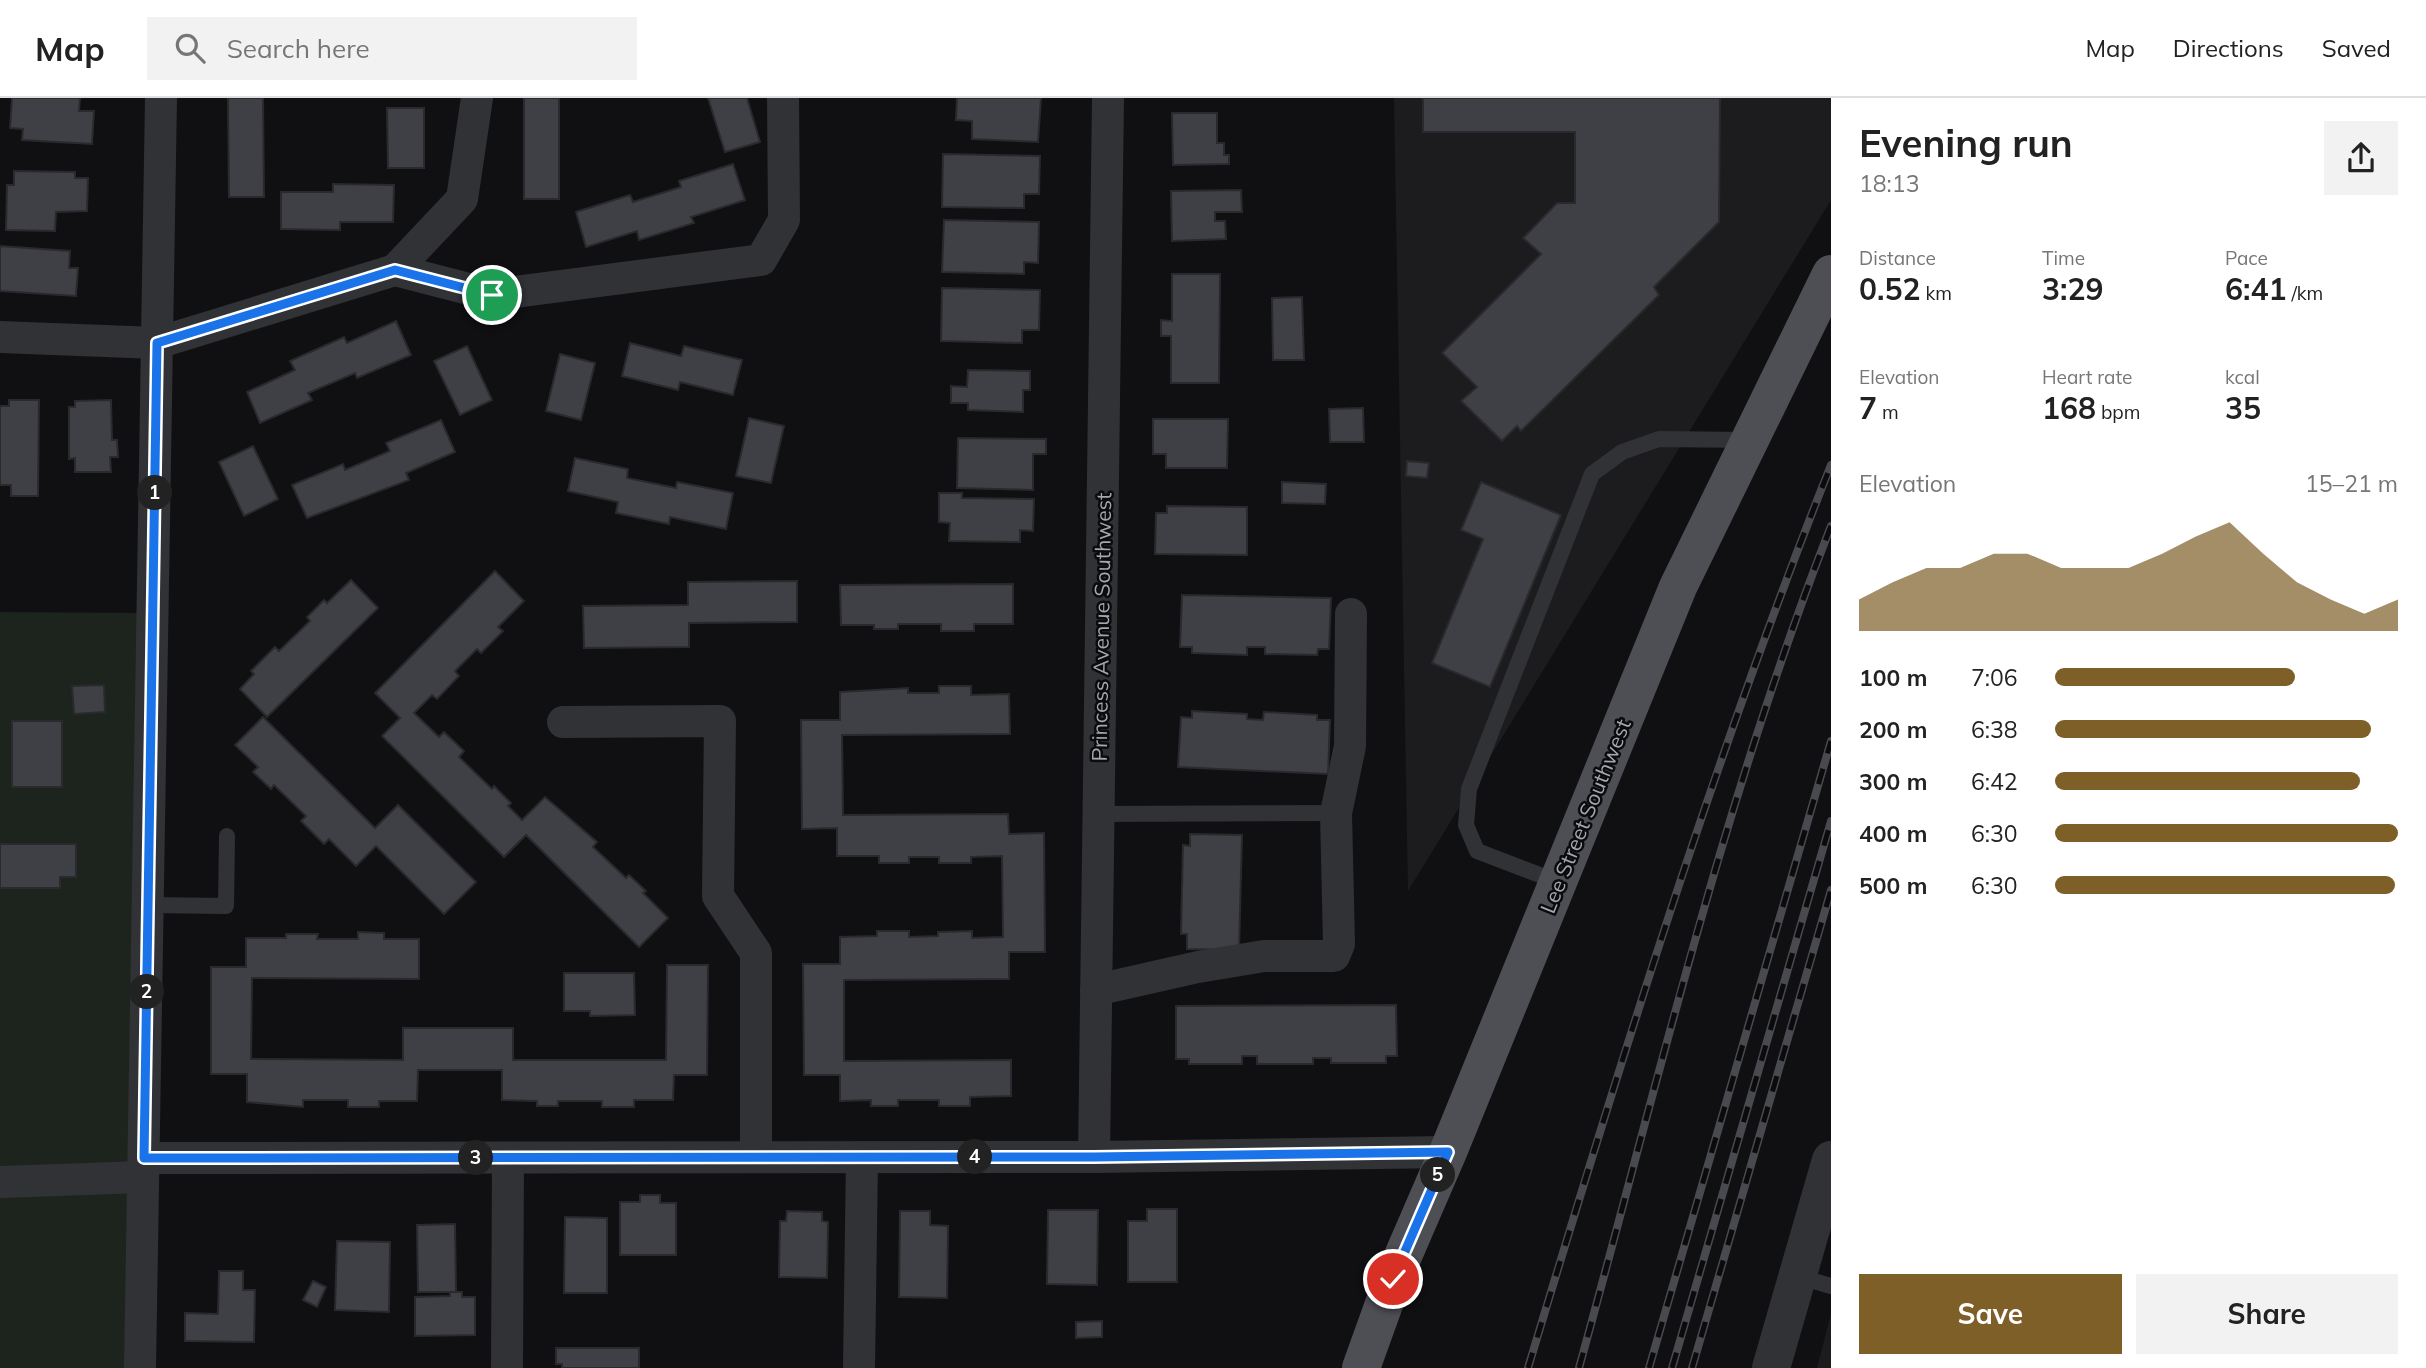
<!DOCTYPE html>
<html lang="en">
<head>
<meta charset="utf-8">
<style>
	body { margin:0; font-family:Mulish,sans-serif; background:#f2f2f2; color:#222; height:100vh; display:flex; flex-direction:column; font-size:26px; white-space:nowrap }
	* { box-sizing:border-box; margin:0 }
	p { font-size:23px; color:#767676 }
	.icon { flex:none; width:38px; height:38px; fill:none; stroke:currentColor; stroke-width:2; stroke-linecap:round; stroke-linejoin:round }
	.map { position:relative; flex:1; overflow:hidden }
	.side { display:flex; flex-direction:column; background:#fff; width:595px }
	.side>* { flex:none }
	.pin { position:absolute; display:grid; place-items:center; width:60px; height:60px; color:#fff; margin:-30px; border:4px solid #fff; border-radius:50%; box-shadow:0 2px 7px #0007 }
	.km { position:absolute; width:35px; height:35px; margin:-18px; border-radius:50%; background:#222; color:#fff; font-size:19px; line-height:35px; text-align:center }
	.round { display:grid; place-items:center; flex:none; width:74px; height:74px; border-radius:0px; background:#f2f2f2 }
	.head { display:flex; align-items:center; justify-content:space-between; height:119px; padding:0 28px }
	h1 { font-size:38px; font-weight:700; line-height:52px }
	.figures { display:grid; grid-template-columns:repeat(3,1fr); gap:10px; height:119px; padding:7px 28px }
	.figures div { display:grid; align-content:center }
	.figures b { font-size:30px; font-weight:700 }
	.figures small { font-size:19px; font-weight:400 }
	.figures p { font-size:19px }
	.chart { height:196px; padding:14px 28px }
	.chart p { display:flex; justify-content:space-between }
	.chart svg { width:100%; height:126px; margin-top:7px; fill:#7d5f27; opacity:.7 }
	.primary-button { display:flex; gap:14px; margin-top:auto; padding:14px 28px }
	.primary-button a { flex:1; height:80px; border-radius:0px; background:#7d5f27; color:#fff; font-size:28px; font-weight:700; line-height:80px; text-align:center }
	.primary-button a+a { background:#f2f2f2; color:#222 }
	ul { padding:0 28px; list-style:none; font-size:23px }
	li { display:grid; grid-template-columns:112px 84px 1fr; align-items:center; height:52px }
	li i { height:18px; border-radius:9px; background:#7d5f27 }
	header { display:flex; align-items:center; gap:42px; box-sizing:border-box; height:98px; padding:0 35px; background:#fff; border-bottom:2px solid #e0e0e0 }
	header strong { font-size:33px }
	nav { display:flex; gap:38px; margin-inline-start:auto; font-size:24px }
	.search { width:490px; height:63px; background:#f2f2f2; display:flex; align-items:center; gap:18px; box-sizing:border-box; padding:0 24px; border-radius:0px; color:#767676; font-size:26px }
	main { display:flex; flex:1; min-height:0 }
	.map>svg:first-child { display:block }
	.built { fill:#1c1c1e }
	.green { fill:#1d241d }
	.building { fill:#3f4045; stroke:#2a2a2e; stroke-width:2 }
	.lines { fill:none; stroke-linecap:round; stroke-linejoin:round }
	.service { stroke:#313236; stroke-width:16 }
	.minor { stroke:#313236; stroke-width:32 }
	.tertiary { stroke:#313236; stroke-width:38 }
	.primary { stroke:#4d4f55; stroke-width:38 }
	.rail-casing { stroke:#484a4f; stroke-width:8 }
	.rail { stroke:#0b0b0c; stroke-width:5; stroke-dasharray:16; stroke-linecap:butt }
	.route-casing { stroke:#fff; stroke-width:14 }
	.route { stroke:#1a73e8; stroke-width:9 }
	.labels { text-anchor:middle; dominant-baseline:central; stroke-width:5; stroke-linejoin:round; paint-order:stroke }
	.street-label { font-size:21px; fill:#a2a7b2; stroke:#0b0b0c }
</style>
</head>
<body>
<header>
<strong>Map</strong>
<div class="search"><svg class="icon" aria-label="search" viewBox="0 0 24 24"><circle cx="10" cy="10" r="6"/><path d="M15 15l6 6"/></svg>Search here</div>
<nav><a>Map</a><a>Directions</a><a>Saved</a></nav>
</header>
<main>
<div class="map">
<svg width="1831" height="1270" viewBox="0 0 1831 1270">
	<rect width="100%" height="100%" fill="#101012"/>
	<g class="built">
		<path d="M1394,0H1831V102L1408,793Z"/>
		<path d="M1831,1216V1270H1817Z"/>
	</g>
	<path class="green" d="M0,514L145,515L146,1270H0Z"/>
	<g class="building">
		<path d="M12,0H80L79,13H94L92,46L22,42L23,31L10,30Z"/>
		<path d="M228,0H263L264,99H229Z"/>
		<rect x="524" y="0" width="35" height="101"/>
		<path d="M708,0H747L760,44L725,54Z"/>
		<path d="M957,0H1041L1038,44L972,41V23L956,22Z"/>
		<path d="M1423,0H1720L1719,124L1654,189L1659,197L1521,333L1517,328L1502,343L1461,303L1477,289L1442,255L1541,156L1523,140L1557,105H1575V34H1423Z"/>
		<path d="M387,10H424V70H388Z"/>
		<path d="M1172,15H1217V45H1224V57H1229V66L1173,67Z"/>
		<path d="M943,56L1040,58L1039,96H1024V110L942,109Z"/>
		<path d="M733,66L745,102L691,119L694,125L639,142L637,133L586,149L576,114L630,97L633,104L681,89L679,83Z"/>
		<path d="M14,73L75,74V80H88L87,113L56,114L55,133L6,132L7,87H14Z"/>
		<path d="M333,86L394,87L393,124H340V132L281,131V94H333Z"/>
		<path d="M1241,92L1242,114H1215V123H1225L1226,141L1172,143L1171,93Z"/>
		<path d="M944,122L1039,124L1038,165L1024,164V176L942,174Z"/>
		<path d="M0,148L70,153L69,170H78L76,198L0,193Z"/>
		<path d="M1172,176H1220L1219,285H1171V238H1161V222L1172,223Z"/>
		<path d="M942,190L1040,192L1039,232H1022V245L941,243Z"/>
		<path d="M1302,199L1304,262H1273L1272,200Z"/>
		<path d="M396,223L411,257L357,280L355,275L308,295L312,302L260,325L247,294L295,272L290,263L344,239L347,245Z"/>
		<path d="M630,245L681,258L684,248L742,262L733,297L680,284L678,292L622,278Z"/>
		<path d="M467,248L492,302L460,317L434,263Z"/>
		<path d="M560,256L595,265L581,322L546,313Z"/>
		<path d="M968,272L1030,273V292H1023V314L968,312V305H951V288L967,289Z"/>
		<path d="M9,302H39L38,398H11V387H0V308H9Z"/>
		<path d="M111,302L112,342H117L118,359H110L111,374H75V360L69,361V309H75V303Z"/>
		<path d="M1363,310L1364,344H1330L1329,311Z"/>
		<path d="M749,320L784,328L771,385L736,378Z"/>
		<path d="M1153,321H1228L1227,370H1166V356H1153Z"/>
		<path d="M441,322L455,354L406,375L409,382L307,420L292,387L343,366L345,372L390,353L386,345Z"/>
		<path d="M958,340L1046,341V356H1033V392L957,390Z"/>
		<path d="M253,348L278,401L244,418L219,364Z"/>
		<path d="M575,360L628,371L627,380L676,390L677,384L733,395L726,431L670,419L669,426L616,415L618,404L568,393Z"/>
		<path d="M1407,363L1429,365L1427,380L1406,378Z"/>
		<path d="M1282,384L1326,386L1325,406L1282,405Z"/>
		<path d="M1481,384L1561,417L1490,589L1432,565L1483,441L1461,432Z"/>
		<path d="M939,395H962V400L1034,401L1033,433L1020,432V444L949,443L950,425L939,424Z"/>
		<path d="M1167,408L1247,409V457L1155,456L1156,415H1167Z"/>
		<path d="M495,473L524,503L498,529L503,533L481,555L477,551L455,573L459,578L437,601L432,597L414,615L439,639L444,634L464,653L459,659L492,691L494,688L511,705L508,708L522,722L545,699L597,744L593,749L626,780L629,777L646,793L643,795L668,820L639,849L526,737L504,759L382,638L400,620L375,595Z"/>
		<path d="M351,482L378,510L267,619L240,591L254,576L251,573L275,549L279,553L310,523L307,519L324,502L327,505Z"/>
		<path d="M797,483V524L689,525V549L584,550L583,508L688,507V484Z"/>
		<path d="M1013,486V526H974V533H941V526H898V531H874V527H841L840,487Z"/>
		<path d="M1182,497L1331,500L1329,551H1318L1317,557L1265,556V549H1247V557L1192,555V549H1180Z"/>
		<path d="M104,587L105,614L74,616L72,588Z"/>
		<path d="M939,588H971V597L1009,596L1010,636L842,637L843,717L1008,716L1009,736L1044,735L1045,854H1009V881L844,882V963L1011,962V998L970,999V1008H939V1002H898V1008H871V1002L840,1003V977H804L803,866H840V839L877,838V833H909V839L938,838V834L972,833V840L1003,839L1002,758L971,759V765H939V759H909V765H879V758H837V730L802,731L801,622H840V594L908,590V595H939Z"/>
		<path d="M1192,613L1247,616V621L1263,622L1264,614L1317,617V622H1330L1328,676L1178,669L1181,619L1192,620Z"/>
		<path d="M263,619L375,730L398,707L476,784L444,816L376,748L356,768L329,741L324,746L301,723L306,718L274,687L271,691L253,674L258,669L235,647Z"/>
		<rect x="12" y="623" width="50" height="66"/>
		<path d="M1190,736L1242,737L1239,852L1187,851V836H1181L1183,747L1190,748Z"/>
		<path d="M0,746H76V779H60V790H0Z"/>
		<path d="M358,834L384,835V841H419V881L252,880L251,961L403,962V930H513V962H666L667,867H708L707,977H674L673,1002H634V1009H602V1003H558V1008H537V1003L502,1002V972H418L417,1003H379V1009H348V1002H303V1009L247,1004V976H211V869H246V840H286V836H318L317,841H358Z"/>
		<path d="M564,875H634L635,917L590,918V913H564Z"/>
		<path d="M1396,907L1397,958H1386V965H1331V960H1313V966H1257V958H1242V966H1189V961H1176V908Z"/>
		<path d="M640,1097H660V1105H676V1157H620V1104H640Z"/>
		<path d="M1147,1111H1177V1184H1128V1123H1147Z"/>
		<path d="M1048,1112H1098L1097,1187L1047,1186Z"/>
		<path d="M787,1113L822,1114V1123L828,1124L827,1180L779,1179L780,1123H786Z"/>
		<path d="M900,1113H930V1127L948,1128L947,1200L899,1199Z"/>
		<path d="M565,1119L607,1120V1195H564Z"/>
		<path d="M455,1126L456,1194H418L417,1127Z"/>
		<path d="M337,1143L390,1144L389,1214L335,1212Z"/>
		<path d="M219,1173H243V1192H255L254,1244L185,1243V1215L218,1216Z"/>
		<path d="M313,1183L326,1189L317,1209L303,1202Z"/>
		<path d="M450,1194H462V1199H475V1237L415,1238V1199L450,1198Z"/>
		<path d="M1102,1223V1239L1076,1240V1224Z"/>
		<path d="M556,1250H639V1270H562V1266H556Z"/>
	</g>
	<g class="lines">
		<g class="service">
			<path d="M1098,716L1336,715"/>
			<path d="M1558,784L1477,753L1466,727L1469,691L1592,376L1622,354L1659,341L1749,342"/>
			<path d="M148,807L226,808L227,738"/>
			<path d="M1797,1178L1831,1188"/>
		</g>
		<g class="minor">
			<path d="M395,172L492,197L761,162L784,122L783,0"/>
			<path d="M0,239L157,245L395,172L462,101L477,0"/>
			<path d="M563,624L720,623L718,798L756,855V1059"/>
			<path d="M1096,892L1198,869L1264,858H1334L1339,846L1336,715L1350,648L1351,516"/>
			<path d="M1094,1059L1108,0"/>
			<path d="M144,1060L1094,1059L1448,1054"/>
			<path d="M0,1084L143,1079"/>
			<path d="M140,1270L161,0"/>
			<path d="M507,1270L508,1060"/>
			<path d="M859,1270L862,1059"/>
		</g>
		<path class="tertiary" d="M1771,1270L1831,1062"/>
		<path class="primary" d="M1361,1270L1393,1181L1448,1054L1678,489L1831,176"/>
		<g class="rail-casing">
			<g id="rail">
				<path d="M1528,1270C1619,968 1714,660 1831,367"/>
				<path d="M1579,1270C1657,988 1724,700 1831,428"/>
				<path d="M1649,1270L1831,643"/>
				<path d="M1672,1270L1831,723"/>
				<path d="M1692,1270L1831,792"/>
			</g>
		</g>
		<use href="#rail" class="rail"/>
	</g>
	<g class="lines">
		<g class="route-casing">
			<path id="route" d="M492,197L395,172L157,245L144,1060L1094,1059L1448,1054L1393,1181"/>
		</g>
		<use href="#route" class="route"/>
	</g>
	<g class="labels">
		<g class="street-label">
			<text transform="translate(1101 529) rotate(-89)">Princess Avenue Southwest</text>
			<text transform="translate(1585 718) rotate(-68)">Lee Street Southwest</text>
		</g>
	</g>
</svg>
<div class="pin" style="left:492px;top:197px;background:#1e9e55"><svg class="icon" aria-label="arrive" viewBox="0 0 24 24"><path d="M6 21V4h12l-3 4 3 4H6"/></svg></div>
<div class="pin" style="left:1393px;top:1181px;background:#d93025"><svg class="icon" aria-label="check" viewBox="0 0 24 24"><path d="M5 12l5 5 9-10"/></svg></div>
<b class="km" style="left:155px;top:395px">1</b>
<b class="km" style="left:147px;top:894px">2</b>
<b class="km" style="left:476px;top:1060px">3</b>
<b class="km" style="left:975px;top:1059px">4</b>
<b class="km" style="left:1438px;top:1077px">5</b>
</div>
<section class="side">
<div class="head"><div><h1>Evening run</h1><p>18:13</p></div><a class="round"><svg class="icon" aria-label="share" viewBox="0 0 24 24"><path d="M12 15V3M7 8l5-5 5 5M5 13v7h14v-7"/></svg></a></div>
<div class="figures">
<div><p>Distance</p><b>0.52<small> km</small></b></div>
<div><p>Time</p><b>3:29</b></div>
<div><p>Pace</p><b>6:41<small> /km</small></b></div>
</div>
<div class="figures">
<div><p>Elevation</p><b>7<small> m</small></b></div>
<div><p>Heart rate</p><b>168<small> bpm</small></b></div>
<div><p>kcal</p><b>35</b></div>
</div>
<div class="chart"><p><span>Elevation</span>15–21 m</p>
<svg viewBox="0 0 160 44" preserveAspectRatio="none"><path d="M0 44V33L10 27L20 22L30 22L40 17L50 17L60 22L70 22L80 22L90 17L100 11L110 6L120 17L130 27L140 33L150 38L160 33V44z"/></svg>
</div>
<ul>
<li><b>100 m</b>7:06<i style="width:70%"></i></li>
<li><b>200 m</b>6:38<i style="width:92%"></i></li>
<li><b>300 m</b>6:42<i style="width:89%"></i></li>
<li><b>400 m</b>6:30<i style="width:100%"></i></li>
<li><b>500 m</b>6:30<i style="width:99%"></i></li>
</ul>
<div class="primary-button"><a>Save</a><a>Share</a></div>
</section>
</main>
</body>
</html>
